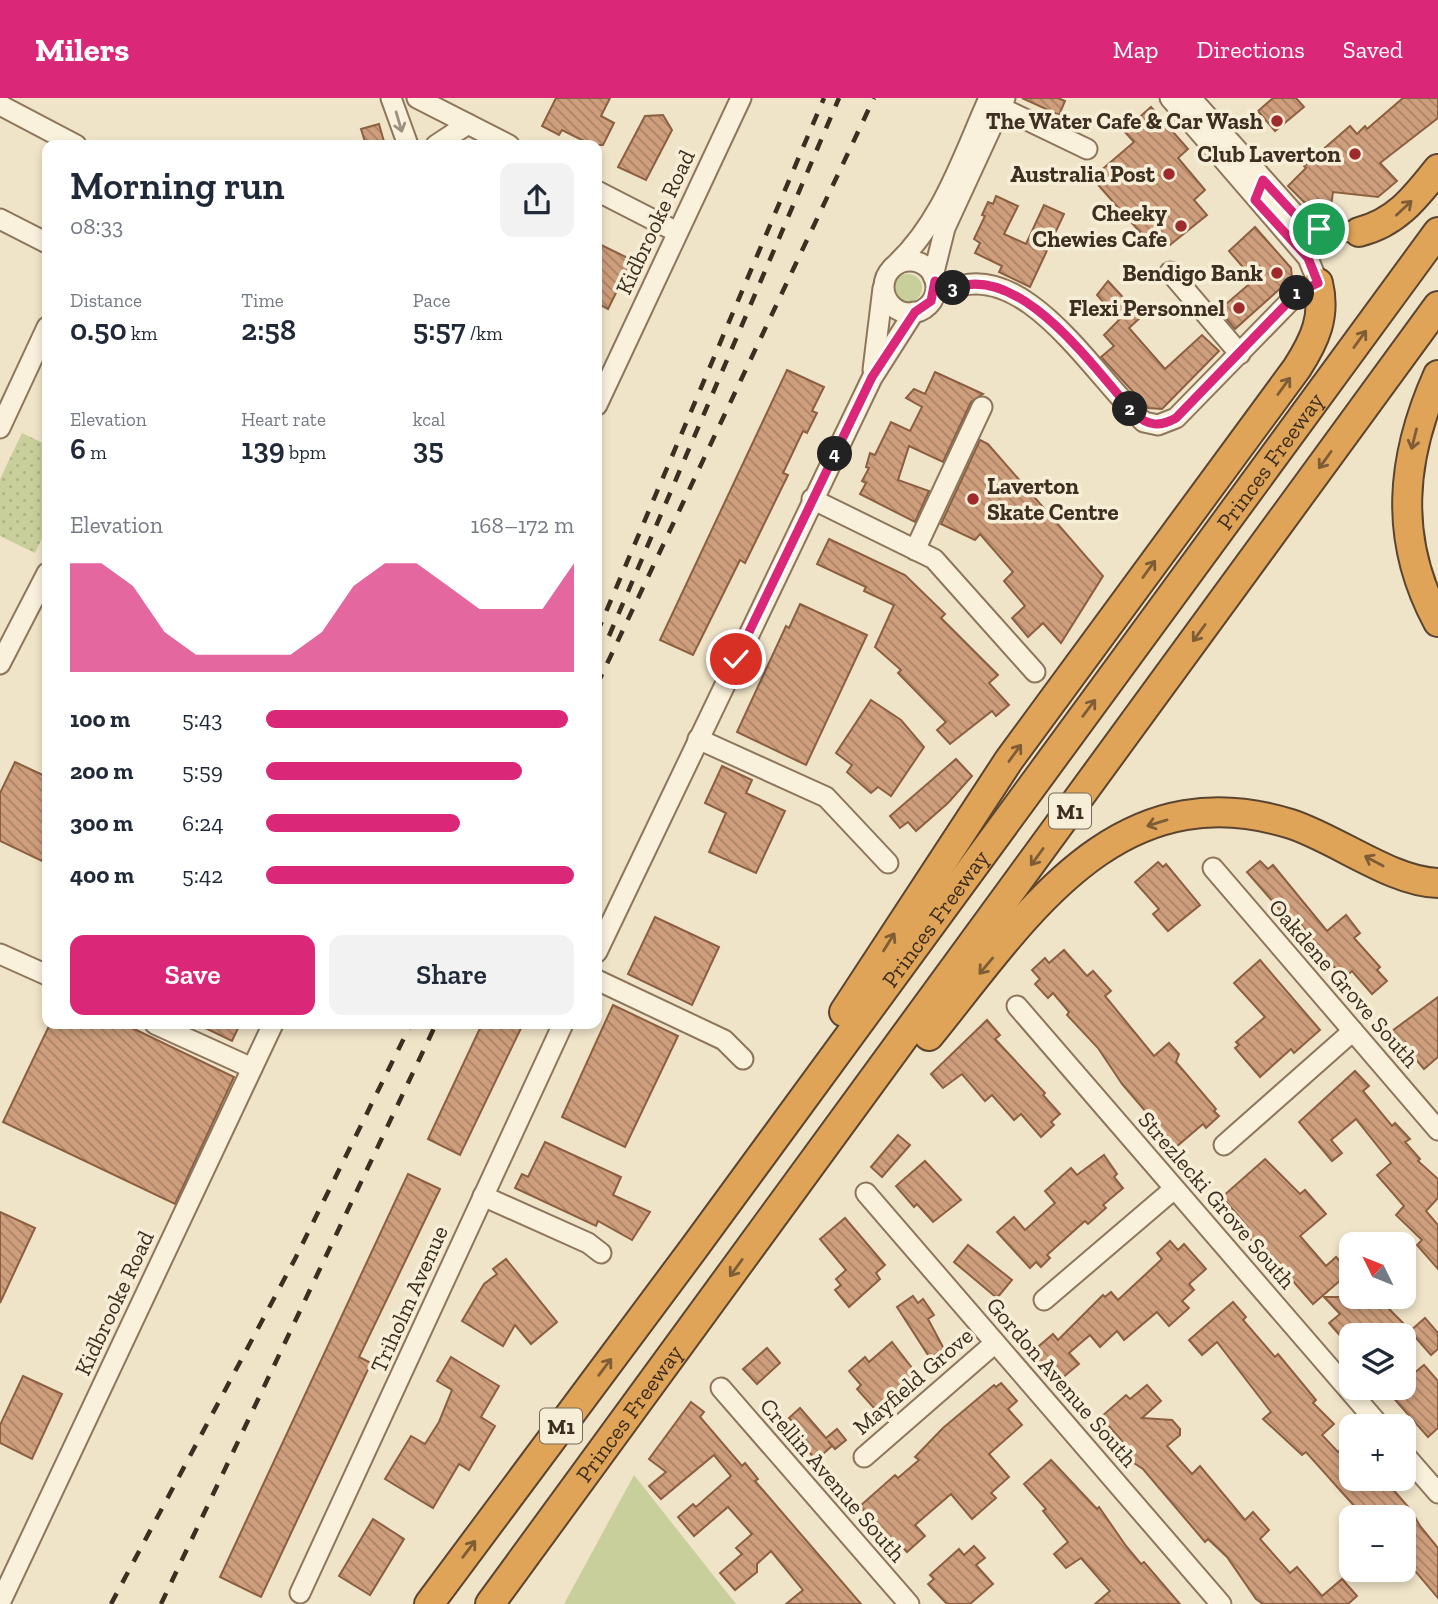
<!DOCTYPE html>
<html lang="en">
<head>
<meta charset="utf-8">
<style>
	body { margin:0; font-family:"Zilla Slab",serif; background:#f2f2f3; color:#1f2937; height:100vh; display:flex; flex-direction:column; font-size:26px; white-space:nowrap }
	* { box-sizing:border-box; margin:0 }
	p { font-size:23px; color:#747a83 }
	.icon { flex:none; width:38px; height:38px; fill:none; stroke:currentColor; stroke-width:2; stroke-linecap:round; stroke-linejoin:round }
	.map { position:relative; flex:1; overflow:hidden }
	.panel { position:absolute; left:42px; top:42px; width:560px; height:889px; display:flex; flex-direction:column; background:#fff; border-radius:14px; box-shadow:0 4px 10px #0003 }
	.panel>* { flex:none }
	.needle { width:46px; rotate:313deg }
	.fabs { position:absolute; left:1339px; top:1134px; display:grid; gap:14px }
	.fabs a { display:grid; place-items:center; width:77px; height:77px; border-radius:14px; background:#fff; box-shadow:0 4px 10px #0003; font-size:35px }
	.pin { position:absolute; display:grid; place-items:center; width:60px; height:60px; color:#fff; margin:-30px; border:4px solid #fff; border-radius:50%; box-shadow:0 2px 7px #0007 }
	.km { position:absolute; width:35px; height:35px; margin:-18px; border-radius:50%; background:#222; color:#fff; font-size:19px; line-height:35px; text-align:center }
	.round { display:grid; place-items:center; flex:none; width:74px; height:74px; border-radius:14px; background:#f2f2f3 }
	.headline { display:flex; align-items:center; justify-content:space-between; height:119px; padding:0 28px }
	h1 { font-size:38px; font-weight:600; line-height:52px }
	.figures { display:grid; grid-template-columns:repeat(3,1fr); gap:10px; height:119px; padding:7px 28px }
	.figures div { display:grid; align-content:center }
	.figures b { font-size:30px; font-weight:600 }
	.figures small { font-size:19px; font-weight:400 }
	.figures p { font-size:19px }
	.chart { height:196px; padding:14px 28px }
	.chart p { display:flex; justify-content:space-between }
	.chart svg { width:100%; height:126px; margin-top:7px; fill:#db2777; opacity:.7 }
	.action { display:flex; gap:14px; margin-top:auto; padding:14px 28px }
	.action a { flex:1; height:80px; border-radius:14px; background:#db2777; color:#fff; font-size:28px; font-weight:600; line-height:80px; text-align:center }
	.action a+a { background:#f2f2f3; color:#1f2937 }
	ul { padding:0 28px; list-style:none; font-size:23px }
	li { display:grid; grid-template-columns:112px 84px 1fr; align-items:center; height:52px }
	li i { height:18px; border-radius:9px; background:#db2777 }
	header { display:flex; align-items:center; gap:42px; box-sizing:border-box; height:98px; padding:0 35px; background:#db2777; color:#fff }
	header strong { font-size:33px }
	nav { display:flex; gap:38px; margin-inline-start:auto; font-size:24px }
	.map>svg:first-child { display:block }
	.green { fill:#c9cf9b }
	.park { fill:url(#park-dots) }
	.building { fill:url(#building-back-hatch); stroke:#8d5f41; stroke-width:2 }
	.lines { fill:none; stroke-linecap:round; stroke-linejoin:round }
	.minor-casing { stroke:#8d765c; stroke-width:23 }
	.highway-casing { stroke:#5b4430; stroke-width:32 }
	.minor { stroke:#faf1dc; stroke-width:19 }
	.highway { stroke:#e0a458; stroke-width:28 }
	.rail { stroke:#3d2e20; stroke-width:4.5; stroke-dasharray:12 12; stroke-linecap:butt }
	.oneway { stroke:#9c907e }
	.oneway2 { stroke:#7e5d36 }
	.route-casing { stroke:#fff; stroke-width:14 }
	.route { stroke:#db2777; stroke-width:9 }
	.poi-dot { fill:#9e2a2b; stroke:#f7eed8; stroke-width:2.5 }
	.labels { text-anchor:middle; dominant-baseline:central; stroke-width:7; stroke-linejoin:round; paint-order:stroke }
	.shield { fill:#f7eed8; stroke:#756857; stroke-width:2 }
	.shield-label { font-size:21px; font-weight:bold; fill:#3d2e20 }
	.poi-label { font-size:23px; font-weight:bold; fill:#3d2e20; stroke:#f7eed8; text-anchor:end }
	.street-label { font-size:23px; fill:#3d2e20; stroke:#f7eed8 }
</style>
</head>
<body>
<header>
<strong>Milers</strong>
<nav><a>Map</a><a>Directions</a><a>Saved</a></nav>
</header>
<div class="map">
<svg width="1438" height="1506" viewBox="0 0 1438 1506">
	<defs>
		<pattern id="park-dots" width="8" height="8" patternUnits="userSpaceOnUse" patternTransform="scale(1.75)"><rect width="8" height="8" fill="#c9cf9b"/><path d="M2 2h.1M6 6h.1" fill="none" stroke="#aeb285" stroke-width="1.8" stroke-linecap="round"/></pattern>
		<pattern id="building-back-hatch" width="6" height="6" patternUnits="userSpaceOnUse" patternTransform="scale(1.75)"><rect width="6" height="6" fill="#cf9f7d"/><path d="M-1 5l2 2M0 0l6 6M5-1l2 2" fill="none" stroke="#a98266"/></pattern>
	</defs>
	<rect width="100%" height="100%" fill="#f0e4c8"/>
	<g class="green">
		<circle cx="908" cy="190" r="14"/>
		<path d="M634,1377L736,1506H564Z"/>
	</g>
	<path class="park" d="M22,335L47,347V430L35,455L0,438V381Z"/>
	<g class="building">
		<path d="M556,0H610L601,18L614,25L603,47H582L584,43L562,32L559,37L542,28Z"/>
		<path d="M1022,0H1058L1065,3L1059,17Z"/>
		<path d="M1273,0H1296L1304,9L1275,33L1258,13Z"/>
		<path d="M1403,0H1438V20L1380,65L1397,83L1378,99L1333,94L1331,108L1304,104L1288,88L1306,70L1304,68L1350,28L1357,36L1365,28L1367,31Z"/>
		<path d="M1151,9L1188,51L1178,60L1205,92L1194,102L1207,117L1170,147L1157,133L1147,142L1092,80L1134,44L1124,33Z"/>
		<path d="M663,17L672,32L646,82L618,69L645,18Z"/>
		<path d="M379,26L385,47H366L361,31Z"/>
		<path d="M996,98L1018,108L1004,136L1026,146L1044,107L1064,116L1030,189L999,174L1002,168L975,155L980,145L974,141L985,118L982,117L988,104L993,106Z"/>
		<path d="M1255,129L1291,170L1292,180L1235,231L1219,212L1254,182L1229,153Z"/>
		<path d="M597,145L632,162L608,211L597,205Z"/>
		<path d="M1108,183L1141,219L1129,230L1165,271L1202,237L1219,253L1162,311L1148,310L1101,259L1114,248L1104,237L1119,222L1097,197Z"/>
		<path d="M787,272L824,289L812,313L817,315L807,335L803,333L783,375L788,377L745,465L740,462L693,557L660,542Z"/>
		<path d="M935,274L983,296L971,304L943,364L909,348L898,382L929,393L915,424L860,396L866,385L862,383L869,370L866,369L870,355L875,357L891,324L910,333L922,309L906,300L914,291L925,296Z"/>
		<path d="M980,342L988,346L1103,478L1061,545L1043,525L1028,539L1012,520L1025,508L1004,483L1013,474L980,436L975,442L941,426Z"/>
		<path d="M829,441L905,477L945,516L941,520L998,577L989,585L1009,607L996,618L992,613L950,646L937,632L946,624L898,575L901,572L875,549L894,507L864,493L866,489L817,466Z"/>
		<path d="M800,506L867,537L806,667L737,634L786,528L789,530Z"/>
		<path d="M871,602L901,622L924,649L891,698L878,689L871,695L847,674L852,667L836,655Z"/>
		<path d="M956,661L972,678L948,705L916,733L908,724L900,730L890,718Z"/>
		<path d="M15,664L47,679V753L42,763L0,743V695Z"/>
		<path d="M722,668L752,682L746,695L785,713L756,775L709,754L726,715L705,705Z"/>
		<path d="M1260,763L1268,771L1273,767L1327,833L1346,817L1360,835L1354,840L1380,869L1377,872L1387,883L1372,896L1352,873L1344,880L1328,862L1325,865L1315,853L1319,849L1298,823L1293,827L1247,774Z"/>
		<path d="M1158,764L1163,769L1166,766L1200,807L1168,833L1153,816L1159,811L1135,784Z"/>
		<path d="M655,819L719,849L692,907L628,876Z"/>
		<path d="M1064,852L1087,878L1093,873L1111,893L1105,898L1154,958L1169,945L1179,956L1176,964L1216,1011L1214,1013L1219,1018L1206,1030L1203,1026L1176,1049L1122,986L1098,950L1067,917L1069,914L1053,895L1048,900L1035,886L1040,881L1032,872L1045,860L1049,865Z"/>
		<path d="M1260,862L1320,932L1294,955L1291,951L1260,979L1235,950L1239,947L1236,944L1265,919L1234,885Z"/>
		<path d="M1438,899V959L1424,971L1392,933Z"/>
		<path d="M613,907L678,938L625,1049L562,1019Z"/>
		<path d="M987,922L1000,937L995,941L1045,995L1043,997L1060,1016L1051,1024L1054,1027L1041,1039L1021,1016L1014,1022L992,997L985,1003L962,976L943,990L931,976Z"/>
		<path d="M50,926H124L234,979L175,1106L3,1024Z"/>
		<path d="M197,926H240L232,943Z"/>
		<path d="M482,926H523L460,1057L428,1041Z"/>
		<path d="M1355,973L1369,988L1363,993L1392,1028L1395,1025L1410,1041L1405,1044L1420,1061L1418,1063L1438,1081V1100L1426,1113L1438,1127V1171L1417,1147L1422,1142L1396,1117L1404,1108L1377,1077L1391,1065L1356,1021L1331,1042L1342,1055L1332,1063L1299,1024Z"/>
		<path d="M898,1037L910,1047L882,1079L871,1069Z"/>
		<path d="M545,1044L621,1079L613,1097L650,1114L632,1142L598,1123L596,1128L515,1090L522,1076L528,1079Z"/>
		<path d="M1104,1057L1117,1076L1114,1079L1123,1090L1103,1107L1106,1110L1088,1126L1085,1123L1047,1157L1050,1160L1041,1169L1036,1164L1030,1170L997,1134L1014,1119L1025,1132L1055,1105L1045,1093L1071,1070L1077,1077Z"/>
		<path d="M1265,1061L1300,1096L1305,1092L1326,1116L1300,1138L1326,1168L1336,1159L1350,1174L1313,1206L1271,1158L1268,1161L1246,1136L1250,1132L1222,1099Z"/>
		<path d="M925,1063L961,1102L933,1124L917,1106L914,1109L896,1088Z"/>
		<path d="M408,1076L440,1091L359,1259L371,1265L261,1499L220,1479Z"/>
		<path d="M0,1114L35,1130L0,1205Z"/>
		<path d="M845,1120L885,1167L876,1175L880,1181L849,1209L835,1192L841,1187L836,1181L846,1172L820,1141Z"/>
		<path d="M1170,1143L1178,1152L1184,1146L1206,1171L1189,1186L1194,1192L1182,1203L1189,1210L1169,1228L1157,1214L1124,1242L1117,1233L1100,1249L1090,1237L1069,1255L1079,1266L1055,1286L1032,1254L1053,1236L1058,1242L1103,1197L1105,1199L1111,1194L1118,1202L1162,1161L1157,1155Z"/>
		<path d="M968,1147L1012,1182L997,1200L954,1164Z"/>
		<path d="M506,1161L557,1224L531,1246L515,1227L503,1248L462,1223L484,1186L497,1176L493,1171Z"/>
		<path d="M913,1198L918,1205L923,1201L934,1217L928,1221L944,1251L930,1260L897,1209Z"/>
		<path d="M1324,1199H1377L1408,1230L1399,1237H1351V1250L1329,1225L1340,1216Z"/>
		<path d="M1233,1204L1246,1219L1243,1222L1275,1259L1278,1256L1316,1302L1313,1305L1334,1326L1322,1337L1338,1354L1351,1342V1381H1384L1411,1412L1420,1428L1438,1450V1500L1404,1460V1419H1364L1306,1354L1302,1357L1263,1321L1271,1314L1217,1244L1202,1257L1189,1242Z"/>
		<path d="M1425,1220L1438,1235V1251L1431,1257L1410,1233Z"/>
		<path d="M892,1244L916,1275L875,1311L857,1291L861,1287L849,1273L865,1259L869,1264Z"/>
		<path d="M767,1250L780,1265L757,1286L743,1271Z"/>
		<path d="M451,1259L499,1288L481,1319L495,1328L469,1372L459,1366L433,1410L385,1381L411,1338L425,1346L439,1324L452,1292L437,1283Z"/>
		<path d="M1404,1265L1413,1276L1424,1267L1438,1283V1330L1428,1339L1390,1296L1397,1290H1404Z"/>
		<path d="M23,1278L62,1296L32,1361L0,1345V1327Z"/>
		<path d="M1001,1285L1017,1303L1008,1311L1022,1327L989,1356L1009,1379L991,1395L996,1400L972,1421L951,1396L915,1427L925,1438L907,1454L895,1441L885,1450L871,1433L877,1428L860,1408L895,1377L898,1380L919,1362L915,1359L943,1330L994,1287L996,1289Z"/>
		<path d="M1147,1287L1161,1303L1142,1320L1172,1322L1180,1331V1337L1167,1348L1192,1376L1200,1368L1245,1422L1253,1414L1269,1432L1260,1441L1290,1475L1297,1469L1322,1498L1342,1481L1357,1498L1348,1506H1263L1256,1501L1227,1459L1208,1441L1205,1444L1143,1371L1134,1365L1135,1362L1120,1345L1122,1343L1101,1319L1126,1297L1130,1301Z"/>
		<path d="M691,1304L704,1314L700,1319L742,1368L745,1365L758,1381L755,1383L861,1506H786L803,1492L771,1453L757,1466V1474L735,1492L720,1475L742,1456L736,1450L752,1436L728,1409L694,1438L678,1419L693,1406L696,1409L731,1378L714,1357L661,1401L649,1388L666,1374L649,1361Z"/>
		<path d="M800,1310L826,1340L837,1331L846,1342L835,1351L828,1343L832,1348L816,1362L788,1330L793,1324L789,1320Z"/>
		<path d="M1051,1362L1097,1411L1099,1409L1126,1448L1141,1466L1144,1464L1180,1506H1095L1110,1493L1081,1460L1066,1470L1054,1456L1068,1444L1043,1413L1046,1411L1024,1386Z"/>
		<path d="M373,1421L404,1441L370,1497L339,1478Z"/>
		<path d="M974,1448L985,1460L976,1467L993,1486L970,1506H947L928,1486L934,1481L930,1477L959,1451L964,1457Z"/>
	</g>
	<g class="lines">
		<g class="minor-casing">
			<g id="minor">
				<path d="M391,0L408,47"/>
				<path d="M417,0L509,47"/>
				<path d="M1191,0L1299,121L1326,133L1359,134"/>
				<path d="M0,7L76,47"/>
				<path d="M1000,9L1087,51"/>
				<path d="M436,47L468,26"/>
				<path d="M597,93L677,134"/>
				<path d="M0,121L47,145"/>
				<circle cx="910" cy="189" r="26"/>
				<path d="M892,170C942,125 962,60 989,0"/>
				<path d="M1170,174L1240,256"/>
				<path d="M933,178L945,130L1005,0"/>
				<path d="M935,183L947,193C1023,154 1096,282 1144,324L1158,327L1176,320L1297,196L1318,185L1308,160L1170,0"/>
				<path d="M873,272L883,190"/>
				<path d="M597,307L741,0"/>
				<path d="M0,330L47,229"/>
				<path d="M812,401L934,461L1035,574"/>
				<path d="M915,452L982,309"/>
				<path d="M0,566L47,475"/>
				<path d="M698,641L826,699L888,765"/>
				<path d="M1213,770L1438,1032"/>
				<path d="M597,854L872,280L914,214"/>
				<path d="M0,856L47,877"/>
				<path d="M597,882L724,942L743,961"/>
				<path d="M1017,908L1380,1328"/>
				<path d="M155,926L252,970"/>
				<path d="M1224,1047L1353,933"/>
				<path d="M866,1095L1221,1506"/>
				<path d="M483,1098L588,1145L601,1155"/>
				<path d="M1044,1202L1174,1091"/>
				<path d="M721,1290L909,1506"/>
				<path d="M1404,1356L1438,1395"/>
				<path d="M864,1359L995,1245"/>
				<path d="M300,1495L563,926"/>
				<path d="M0,1505L273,926"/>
			</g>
		</g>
		<g class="highway-casing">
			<g id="highway">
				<path d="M1359,134C1396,125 1415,100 1438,71"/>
				<path d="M1438,277C1401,360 1393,441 1438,524"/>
				<path d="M844,914L1009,662L1297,270C1315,242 1326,218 1318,185"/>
				<path d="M929,938C1024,821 1115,671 1291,726C1337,741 1392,784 1438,785"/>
				<path id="s1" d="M429,1506L694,1150L1438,134"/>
				<path id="s2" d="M490,1506L1438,208"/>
			</g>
		</g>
		<use href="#minor" class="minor"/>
		<use href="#highway" class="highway"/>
		<g class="rail">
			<path d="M597,535L824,0"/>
			<path d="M609,538L839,0"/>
			<path d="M597,587L874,0"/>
			<path d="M111,1506L295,1161L411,926"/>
			<path d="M161,1506L436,926"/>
		</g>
	</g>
	<defs><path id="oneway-shaft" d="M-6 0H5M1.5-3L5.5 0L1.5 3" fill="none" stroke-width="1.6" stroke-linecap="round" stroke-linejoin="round" transform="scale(1.75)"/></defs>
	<use class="oneway" href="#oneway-shaft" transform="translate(399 24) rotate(74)"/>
	<g class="oneway2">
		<use href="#oneway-shaft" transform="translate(1404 110) rotate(-43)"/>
		<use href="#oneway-shaft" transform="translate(1360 241) rotate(-54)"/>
		<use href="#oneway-shaft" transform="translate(1284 288) rotate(-54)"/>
		<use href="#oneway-shaft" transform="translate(1414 341) rotate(104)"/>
		<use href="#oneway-shaft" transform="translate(1325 362) rotate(126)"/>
		<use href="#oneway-shaft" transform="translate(1149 471) rotate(-54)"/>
		<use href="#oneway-shaft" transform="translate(1199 535) rotate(126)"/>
		<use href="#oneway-shaft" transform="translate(1089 610) rotate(-53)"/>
		<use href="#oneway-shaft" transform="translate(1015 655) rotate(-54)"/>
		<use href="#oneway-shaft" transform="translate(1157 725) rotate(163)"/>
		<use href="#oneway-shaft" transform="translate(1037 759) rotate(126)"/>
		<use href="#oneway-shaft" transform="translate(1374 763) rotate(-152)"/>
		<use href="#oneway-shaft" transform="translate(889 844) rotate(-58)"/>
		<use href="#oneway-shaft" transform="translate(986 868) rotate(130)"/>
		<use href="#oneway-shaft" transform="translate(736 1170) rotate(126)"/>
		<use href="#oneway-shaft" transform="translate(605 1269) rotate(-53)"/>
		<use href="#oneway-shaft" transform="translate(469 1451) rotate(-53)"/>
	</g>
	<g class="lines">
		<g class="route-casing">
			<path id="route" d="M736,561L872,279L915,214L931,203L935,183L947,193C1017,157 1094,271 1135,316C1148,328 1160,329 1176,320L1297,195L1318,185L1308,160L1255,102L1263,82L1299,121L1319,131"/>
		</g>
		<use href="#route" class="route"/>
	</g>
	<g class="poi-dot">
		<circle cx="1277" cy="23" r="7"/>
		<circle cx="1355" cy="56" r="7"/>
		<circle cx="1169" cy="76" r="7"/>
		<circle cx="1181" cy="128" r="7"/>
		<circle cx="1277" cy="175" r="7"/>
		<circle cx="1239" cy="210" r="7"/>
		<circle cx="973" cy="401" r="7"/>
	</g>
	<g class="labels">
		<g class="shield">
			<rect x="1049" y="695.5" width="42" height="35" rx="5"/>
			<rect x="540" y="1310.5" width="42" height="35" rx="5"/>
		</g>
		<g class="shield-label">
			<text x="1070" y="713">M1</text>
			<text x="561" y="1328">M1</text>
		</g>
		<g class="poi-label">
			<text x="1263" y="23">The Water Cafe &amp; Car Wash</text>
			<text x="1341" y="56">Club Laverton</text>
			<text x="1155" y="76">Australia Post</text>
			<text x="1167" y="115">Cheeky<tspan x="1167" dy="26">Chewies Cafe</tspan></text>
			<text x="1263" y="175">Bendigo Bank</text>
			<text x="1225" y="210">Flexi Personnel</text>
			<text x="987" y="388" text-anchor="start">Laverton<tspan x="987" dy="26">Skate Centre</tspan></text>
		</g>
		<g class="street-label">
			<text transform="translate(655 124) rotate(-65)">Kidbrooke Road</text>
			<text stroke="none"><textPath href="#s1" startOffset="1419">Princes Freeway</textPath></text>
			<text stroke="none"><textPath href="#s1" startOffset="852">Princes Freeway</textPath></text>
			<text transform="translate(1344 885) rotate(49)">Oakdene Grove South</text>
			<text transform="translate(1217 1102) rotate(49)">Strezlecki Grove South</text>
			<text transform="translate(409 1201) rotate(-66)">Triholm Avenue</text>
			<text transform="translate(114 1205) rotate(-65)">Kidbrooke Road</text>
			<text transform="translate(913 1283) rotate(-41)">Mayfield Grove</text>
			<text transform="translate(1062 1284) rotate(49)">Gordon Avenue South</text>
			<text stroke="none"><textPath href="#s2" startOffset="236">Princes Freeway</textPath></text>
			<text transform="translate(833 1382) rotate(49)">Crellin Avenue South</text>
		</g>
	</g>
</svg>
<div class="fabs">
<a><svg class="needle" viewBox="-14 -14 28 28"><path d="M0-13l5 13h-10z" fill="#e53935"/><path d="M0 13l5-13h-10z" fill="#747a83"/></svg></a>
<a><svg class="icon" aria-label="layers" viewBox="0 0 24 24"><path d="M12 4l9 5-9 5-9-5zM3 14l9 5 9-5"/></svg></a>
<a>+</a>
<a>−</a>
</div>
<div class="pin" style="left:1319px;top:131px;background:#1e9e55"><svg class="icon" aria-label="arrive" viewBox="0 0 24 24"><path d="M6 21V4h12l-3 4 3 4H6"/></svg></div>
<div class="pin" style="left:736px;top:561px;background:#d93025"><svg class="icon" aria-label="check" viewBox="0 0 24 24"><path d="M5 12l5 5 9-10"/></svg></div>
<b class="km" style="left:1297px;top:195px">1</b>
<b class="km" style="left:1130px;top:311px">2</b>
<b class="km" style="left:953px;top:190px">3</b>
<b class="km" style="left:835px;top:356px">4</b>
<section class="panel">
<div class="headline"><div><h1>Morning run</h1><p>08:33</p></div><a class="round"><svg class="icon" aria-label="share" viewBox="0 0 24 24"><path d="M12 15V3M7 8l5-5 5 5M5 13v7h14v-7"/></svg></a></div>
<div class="figures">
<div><p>Distance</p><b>0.50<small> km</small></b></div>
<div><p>Time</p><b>2:58</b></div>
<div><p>Pace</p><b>5:57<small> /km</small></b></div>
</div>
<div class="figures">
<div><p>Elevation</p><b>6<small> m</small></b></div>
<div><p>Heart rate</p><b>139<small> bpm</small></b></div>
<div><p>kcal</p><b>35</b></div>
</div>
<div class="chart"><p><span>Elevation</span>168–172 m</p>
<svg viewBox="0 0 160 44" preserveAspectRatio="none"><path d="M0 44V6L10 6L20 14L30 30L40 38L50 38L60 38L70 38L80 30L90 14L100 6L110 6L120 14L130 22L140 22L150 22L160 6V44z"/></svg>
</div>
<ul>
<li><b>100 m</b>5:43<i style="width:98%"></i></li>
<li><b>200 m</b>5:59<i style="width:83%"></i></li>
<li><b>300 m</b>6:24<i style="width:63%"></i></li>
<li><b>400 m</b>5:42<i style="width:100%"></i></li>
</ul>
<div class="action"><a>Save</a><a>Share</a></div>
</section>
</div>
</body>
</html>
